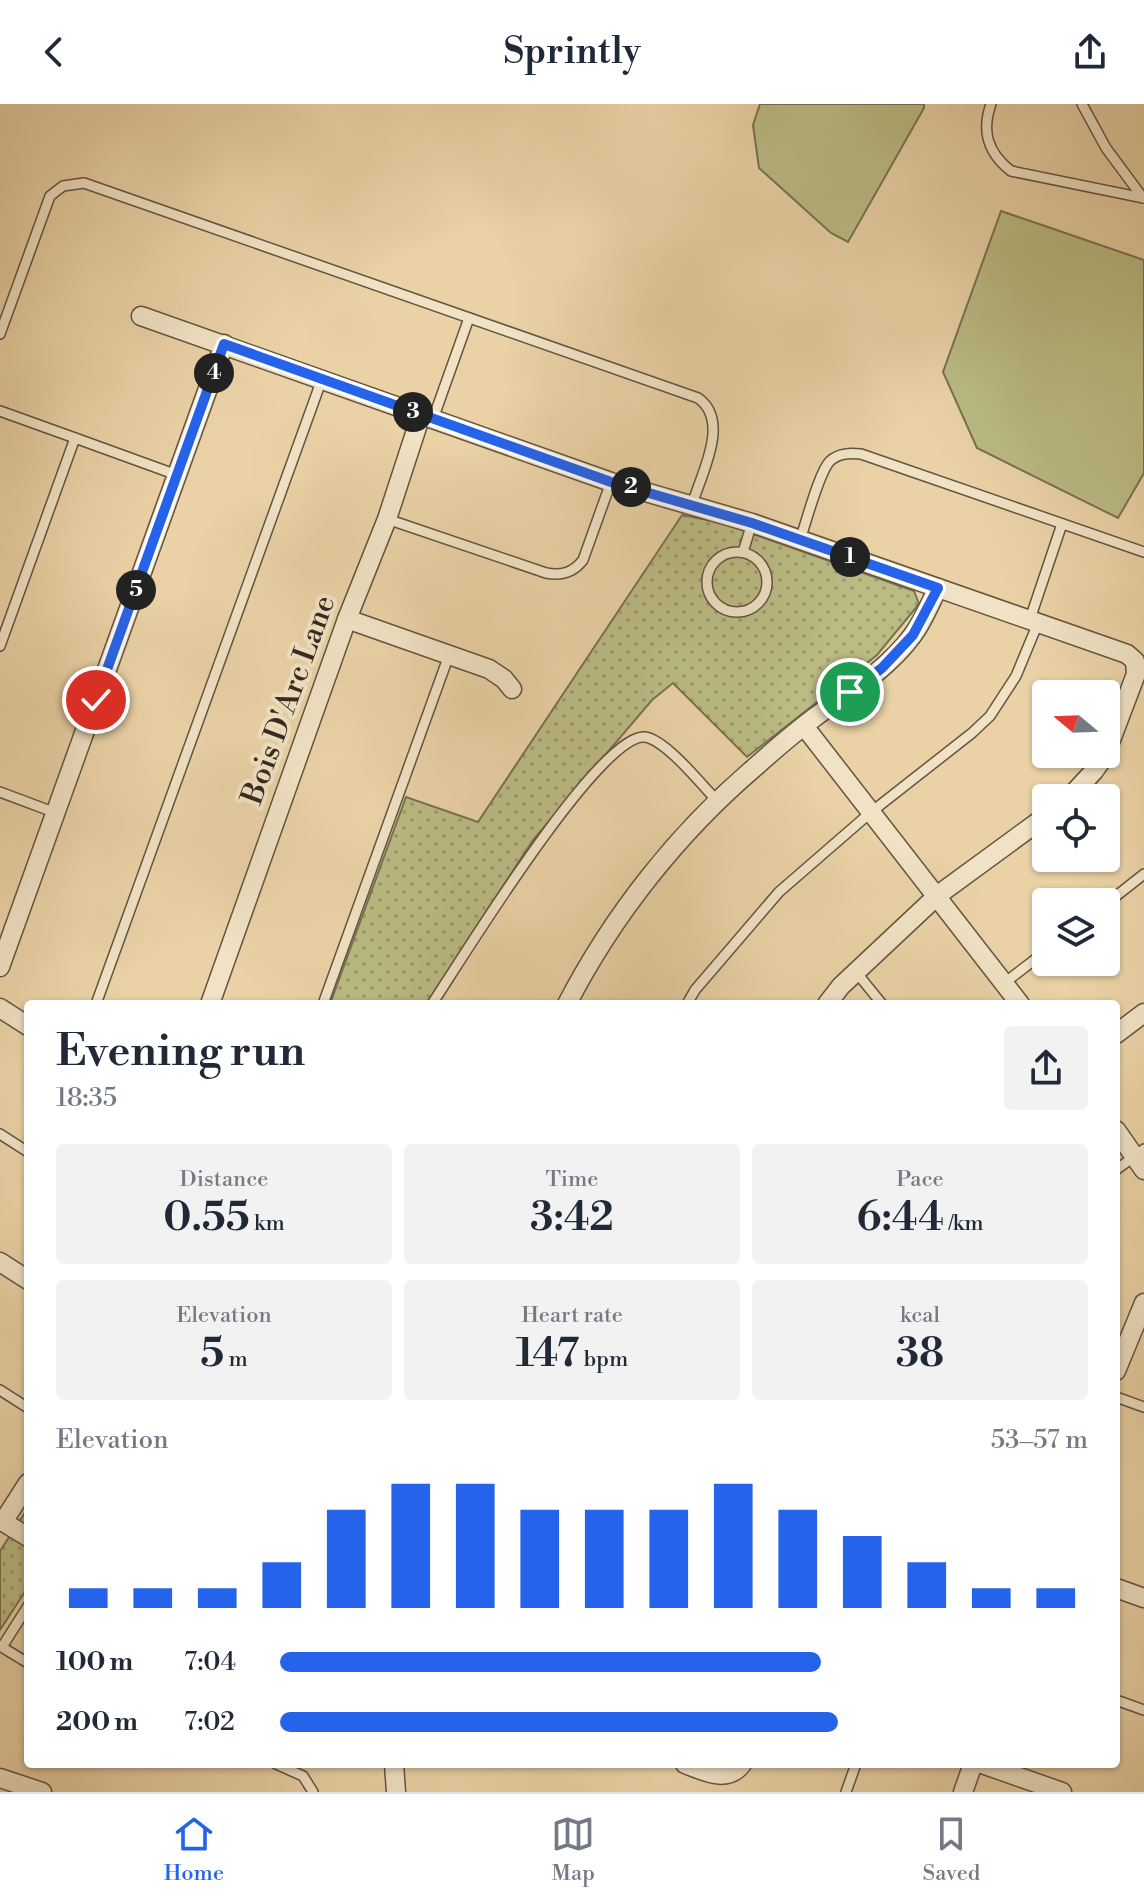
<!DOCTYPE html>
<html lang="en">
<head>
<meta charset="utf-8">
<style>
	body { margin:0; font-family:"Libre Bodoni",serif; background:#f2f2f3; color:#1f2937; height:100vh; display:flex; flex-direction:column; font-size:30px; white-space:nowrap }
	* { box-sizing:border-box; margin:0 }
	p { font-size:26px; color:#747a83 }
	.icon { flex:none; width:44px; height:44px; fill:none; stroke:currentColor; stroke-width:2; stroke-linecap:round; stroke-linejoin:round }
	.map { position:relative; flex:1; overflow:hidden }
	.drawer { position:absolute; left:24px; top:896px; width:1096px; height:768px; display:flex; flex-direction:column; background:#fff; border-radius:8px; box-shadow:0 2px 6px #0004 }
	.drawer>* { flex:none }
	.needle { width:52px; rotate:289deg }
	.tools { position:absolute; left:1032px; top:576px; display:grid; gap:16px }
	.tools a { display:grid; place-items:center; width:88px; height:88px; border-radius:8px; background:#fff; box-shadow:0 2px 6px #0004; font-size:40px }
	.pin { position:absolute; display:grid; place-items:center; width:68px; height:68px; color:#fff; margin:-34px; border:4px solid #fff; border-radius:50%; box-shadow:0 2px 8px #0007 }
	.km { position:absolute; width:40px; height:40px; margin:-20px; border-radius:50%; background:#222; color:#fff; font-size:22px; line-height:40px; text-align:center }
	.round { display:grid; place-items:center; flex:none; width:84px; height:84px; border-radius:8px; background:#f2f2f3 }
	.headline { display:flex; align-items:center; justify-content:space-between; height:136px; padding:0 32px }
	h1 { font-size:44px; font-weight:600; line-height:60px }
	.metrics { display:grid; grid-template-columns:repeat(3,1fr); gap:12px; height:136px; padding:8px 32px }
	.metrics div { display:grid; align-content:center; border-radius:8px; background:#f2f2f3; text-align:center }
	.metrics b { font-size:40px; font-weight:600 }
	.metrics small { font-size:22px; font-weight:400 }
	.metrics p { font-size:22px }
	.chart { height:224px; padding:16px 32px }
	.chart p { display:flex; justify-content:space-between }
	.chart svg { width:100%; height:144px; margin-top:8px; stroke:#2563eb; stroke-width:6 }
	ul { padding:0 32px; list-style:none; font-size:26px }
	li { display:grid; grid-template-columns:128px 96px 1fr; align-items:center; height:60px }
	li i { height:20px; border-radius:10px; background:#2563eb }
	header { display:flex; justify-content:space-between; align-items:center; height:104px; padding:0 32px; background:#fff; font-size:36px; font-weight:600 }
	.tabs { display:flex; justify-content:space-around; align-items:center; height:112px; border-top:2px solid #e0e1e3; background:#fff; font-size:22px; color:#747a83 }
	.tabs a { display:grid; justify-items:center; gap:4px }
	.tabs .active { color:#2563eb }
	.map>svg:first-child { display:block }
	.grass { fill:url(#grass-dots); stroke:#787252; stroke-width:2 }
	.pitch { fill:#bbbb84; stroke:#787252; stroke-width:2 }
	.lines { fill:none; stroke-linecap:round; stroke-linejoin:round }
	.service-casing { stroke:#625441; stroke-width:12 }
	.minor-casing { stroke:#625441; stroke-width:21 }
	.service { stroke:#f1e2c5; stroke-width:9 }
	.minor { stroke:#f1e2c5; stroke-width:18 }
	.route-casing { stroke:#fff; stroke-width:16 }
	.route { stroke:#2563eb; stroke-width:10 }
	.labels { text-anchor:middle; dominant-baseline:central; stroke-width:8; stroke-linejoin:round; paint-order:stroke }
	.street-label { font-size:30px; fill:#342a1f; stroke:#f1e2c5 }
</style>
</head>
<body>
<header><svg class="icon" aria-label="back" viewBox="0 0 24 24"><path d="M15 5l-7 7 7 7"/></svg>Sprintly<svg class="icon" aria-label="share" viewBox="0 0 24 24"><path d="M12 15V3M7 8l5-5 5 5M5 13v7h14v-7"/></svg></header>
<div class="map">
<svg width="1144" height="1688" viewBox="0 0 1144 1688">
	<defs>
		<pattern id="grass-dots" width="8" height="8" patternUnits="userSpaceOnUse" patternTransform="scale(2)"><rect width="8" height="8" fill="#bbbb84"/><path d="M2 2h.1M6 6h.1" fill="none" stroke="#99986b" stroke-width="1.8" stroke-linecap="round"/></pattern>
	</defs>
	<rect width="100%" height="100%" fill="#ead2a6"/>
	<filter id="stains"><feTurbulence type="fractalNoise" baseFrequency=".0025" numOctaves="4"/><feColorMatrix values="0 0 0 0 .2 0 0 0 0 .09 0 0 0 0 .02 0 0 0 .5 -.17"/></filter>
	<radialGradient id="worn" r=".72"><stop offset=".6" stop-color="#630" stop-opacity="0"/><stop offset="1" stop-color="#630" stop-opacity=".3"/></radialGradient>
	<g class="grass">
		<path d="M682,411L722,419L914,487L919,500L877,551L747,653L673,579L652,596L533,736L426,900H330L406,693L478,718Z"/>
		<path d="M28,1404V1483L0,1526V1447Z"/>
	</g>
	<g class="pitch">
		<path d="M760,0H924V4L848,138L831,129L759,64L753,21Z"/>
		<path d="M1001,107L1144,156V369L1118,414L977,344L943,268Z"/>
	</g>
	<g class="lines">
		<g class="service-casing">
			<g id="service">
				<path d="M991,0C981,28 988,49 1011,67L1144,94"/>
				<path d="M1082,0L1106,44L1143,94"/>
				<path d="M0,230L50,92L63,82L84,79L698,294C731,317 701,370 692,401"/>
				<path d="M0,307L75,334"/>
				<path d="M433,315L469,214"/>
				<path d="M387,415L546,469C561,472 573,469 583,456L611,378"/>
				<path d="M800,436C806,419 819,368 830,357C839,349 850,349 861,350L1144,448"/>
				<path d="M743,448L752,419"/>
				<circle cx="737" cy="478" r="30"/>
				<path d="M1030,515L1062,420"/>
				<path d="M0,542L75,334L177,371"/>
				<path d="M0,688L56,709"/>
				<path d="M1106,800L1144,770"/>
				<path d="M856,868L882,900"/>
				<path d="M1003,880L1046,847"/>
				<path d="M96,900L322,275"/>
				<path d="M323,900L449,551"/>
				<path d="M432,900C460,858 600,628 645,633C666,636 702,681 717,697"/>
				<path d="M687,900L695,886L779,788L870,709L972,629L990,612L1016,572L1038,519"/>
				<path d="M0,1030L28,1048"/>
				<path d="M1116,1066L1144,1045"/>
				<path d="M0,1286L28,1304"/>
				<path d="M1116,1293L1144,1303"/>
				<path d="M0,1542L28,1559"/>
				<path d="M2,1543L28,1502"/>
				<path d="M1116,1596L1144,1606"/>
				<path d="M276,1660L303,1672L313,1688"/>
				<path d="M846,1688L856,1660"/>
			</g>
		</g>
		<g class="minor-casing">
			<g id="minor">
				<path d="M141,212L611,378L752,419L1127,550L1135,557L1136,570L1106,649"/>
				<path d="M347,515L489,565L504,575L512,585"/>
				<path d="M804,622L1020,900"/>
				<path d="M1069,694L1094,667L1106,650"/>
				<path d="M0,863L224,240"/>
				<path d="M210,900L347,515L387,415L421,311"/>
				<path d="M567,900C613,811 678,729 754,664C774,646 794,629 815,613C848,589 887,566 912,532C923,518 930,499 938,484"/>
				<path d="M827,900L841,882L938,791L1046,712"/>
				<path d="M0,904L28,922"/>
				<path d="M1116,930L1144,909"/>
				<path d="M1116,1026L1144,1066"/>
				<path d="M0,1158L28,1176"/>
				<path d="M1116,1267L1144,1199"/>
				<path d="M0,1416L28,1433"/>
				<path d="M3,1418L28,1379"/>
				<path d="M1116,1484L1144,1494"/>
				<path d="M394,1660L396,1688"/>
				<path d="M685,1660C704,1667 727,1680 742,1660"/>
				<path d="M982,1660L1062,1688"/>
				<path d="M0,1674L42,1688"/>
				<path d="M963,1688L973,1660"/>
			</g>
		</g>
		<use href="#service" class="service"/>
		<use href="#minor" class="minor"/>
	</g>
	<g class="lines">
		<g class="route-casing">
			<path id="route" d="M96,596L224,240L611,378L752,419L938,484L913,531L882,564L850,588"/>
		</g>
		<use href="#route" class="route"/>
	</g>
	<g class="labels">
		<g class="street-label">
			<text transform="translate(289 596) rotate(-70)">Bois D'Arc Lane</text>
		</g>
	</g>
	<rect width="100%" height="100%" filter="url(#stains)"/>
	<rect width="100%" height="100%" fill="url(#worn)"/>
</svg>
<div class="tools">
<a><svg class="needle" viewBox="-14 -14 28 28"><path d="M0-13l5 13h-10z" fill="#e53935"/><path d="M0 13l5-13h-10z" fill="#747a83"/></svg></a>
<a><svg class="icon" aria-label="locate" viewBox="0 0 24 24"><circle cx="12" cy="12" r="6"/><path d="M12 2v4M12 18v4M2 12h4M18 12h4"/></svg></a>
<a><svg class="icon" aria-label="layers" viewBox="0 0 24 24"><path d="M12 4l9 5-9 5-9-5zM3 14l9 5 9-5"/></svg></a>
</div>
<div class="pin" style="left:850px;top:588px;background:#1e9e55"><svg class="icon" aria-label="arrive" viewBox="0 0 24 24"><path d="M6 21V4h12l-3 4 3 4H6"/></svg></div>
<div class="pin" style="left:96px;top:596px;background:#d93025"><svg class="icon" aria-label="check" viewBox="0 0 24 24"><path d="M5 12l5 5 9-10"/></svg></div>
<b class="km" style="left:850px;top:453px">1</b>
<b class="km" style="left:631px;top:383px">2</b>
<b class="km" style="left:413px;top:308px">3</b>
<b class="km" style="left:214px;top:269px">4</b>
<b class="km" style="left:136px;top:486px">5</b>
<section class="drawer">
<div class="headline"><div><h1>Evening run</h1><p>18:35</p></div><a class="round"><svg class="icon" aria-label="share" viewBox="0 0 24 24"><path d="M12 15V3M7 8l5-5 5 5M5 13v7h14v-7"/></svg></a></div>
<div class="metrics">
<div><p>Distance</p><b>0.55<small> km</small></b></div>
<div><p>Time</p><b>3:42</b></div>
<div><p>Pace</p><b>6:44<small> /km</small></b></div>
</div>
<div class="metrics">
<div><p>Elevation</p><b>5<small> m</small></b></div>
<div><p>Heart rate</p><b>147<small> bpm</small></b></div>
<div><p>kcal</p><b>38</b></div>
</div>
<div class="chart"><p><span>Elevation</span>53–57 m</p>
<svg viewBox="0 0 160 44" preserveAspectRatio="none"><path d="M5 44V38M15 44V38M25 44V38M35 44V30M45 44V14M55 44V6M65 44V6M75 44V14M85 44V14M95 44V14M105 44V6M115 44V14M125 44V22M135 44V30M145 44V38M155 44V38"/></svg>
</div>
<ul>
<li><b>100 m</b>7:04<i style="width:67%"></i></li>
<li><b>200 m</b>7:02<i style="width:69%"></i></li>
</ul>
</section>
</div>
<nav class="tabs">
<a class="active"><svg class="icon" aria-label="home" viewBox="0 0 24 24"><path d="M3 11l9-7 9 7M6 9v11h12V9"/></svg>Home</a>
<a><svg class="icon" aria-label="map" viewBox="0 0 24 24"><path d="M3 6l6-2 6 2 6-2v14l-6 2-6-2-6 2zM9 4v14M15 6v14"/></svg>Map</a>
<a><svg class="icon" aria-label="saved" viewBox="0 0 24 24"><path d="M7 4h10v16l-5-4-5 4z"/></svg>Saved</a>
</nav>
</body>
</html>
